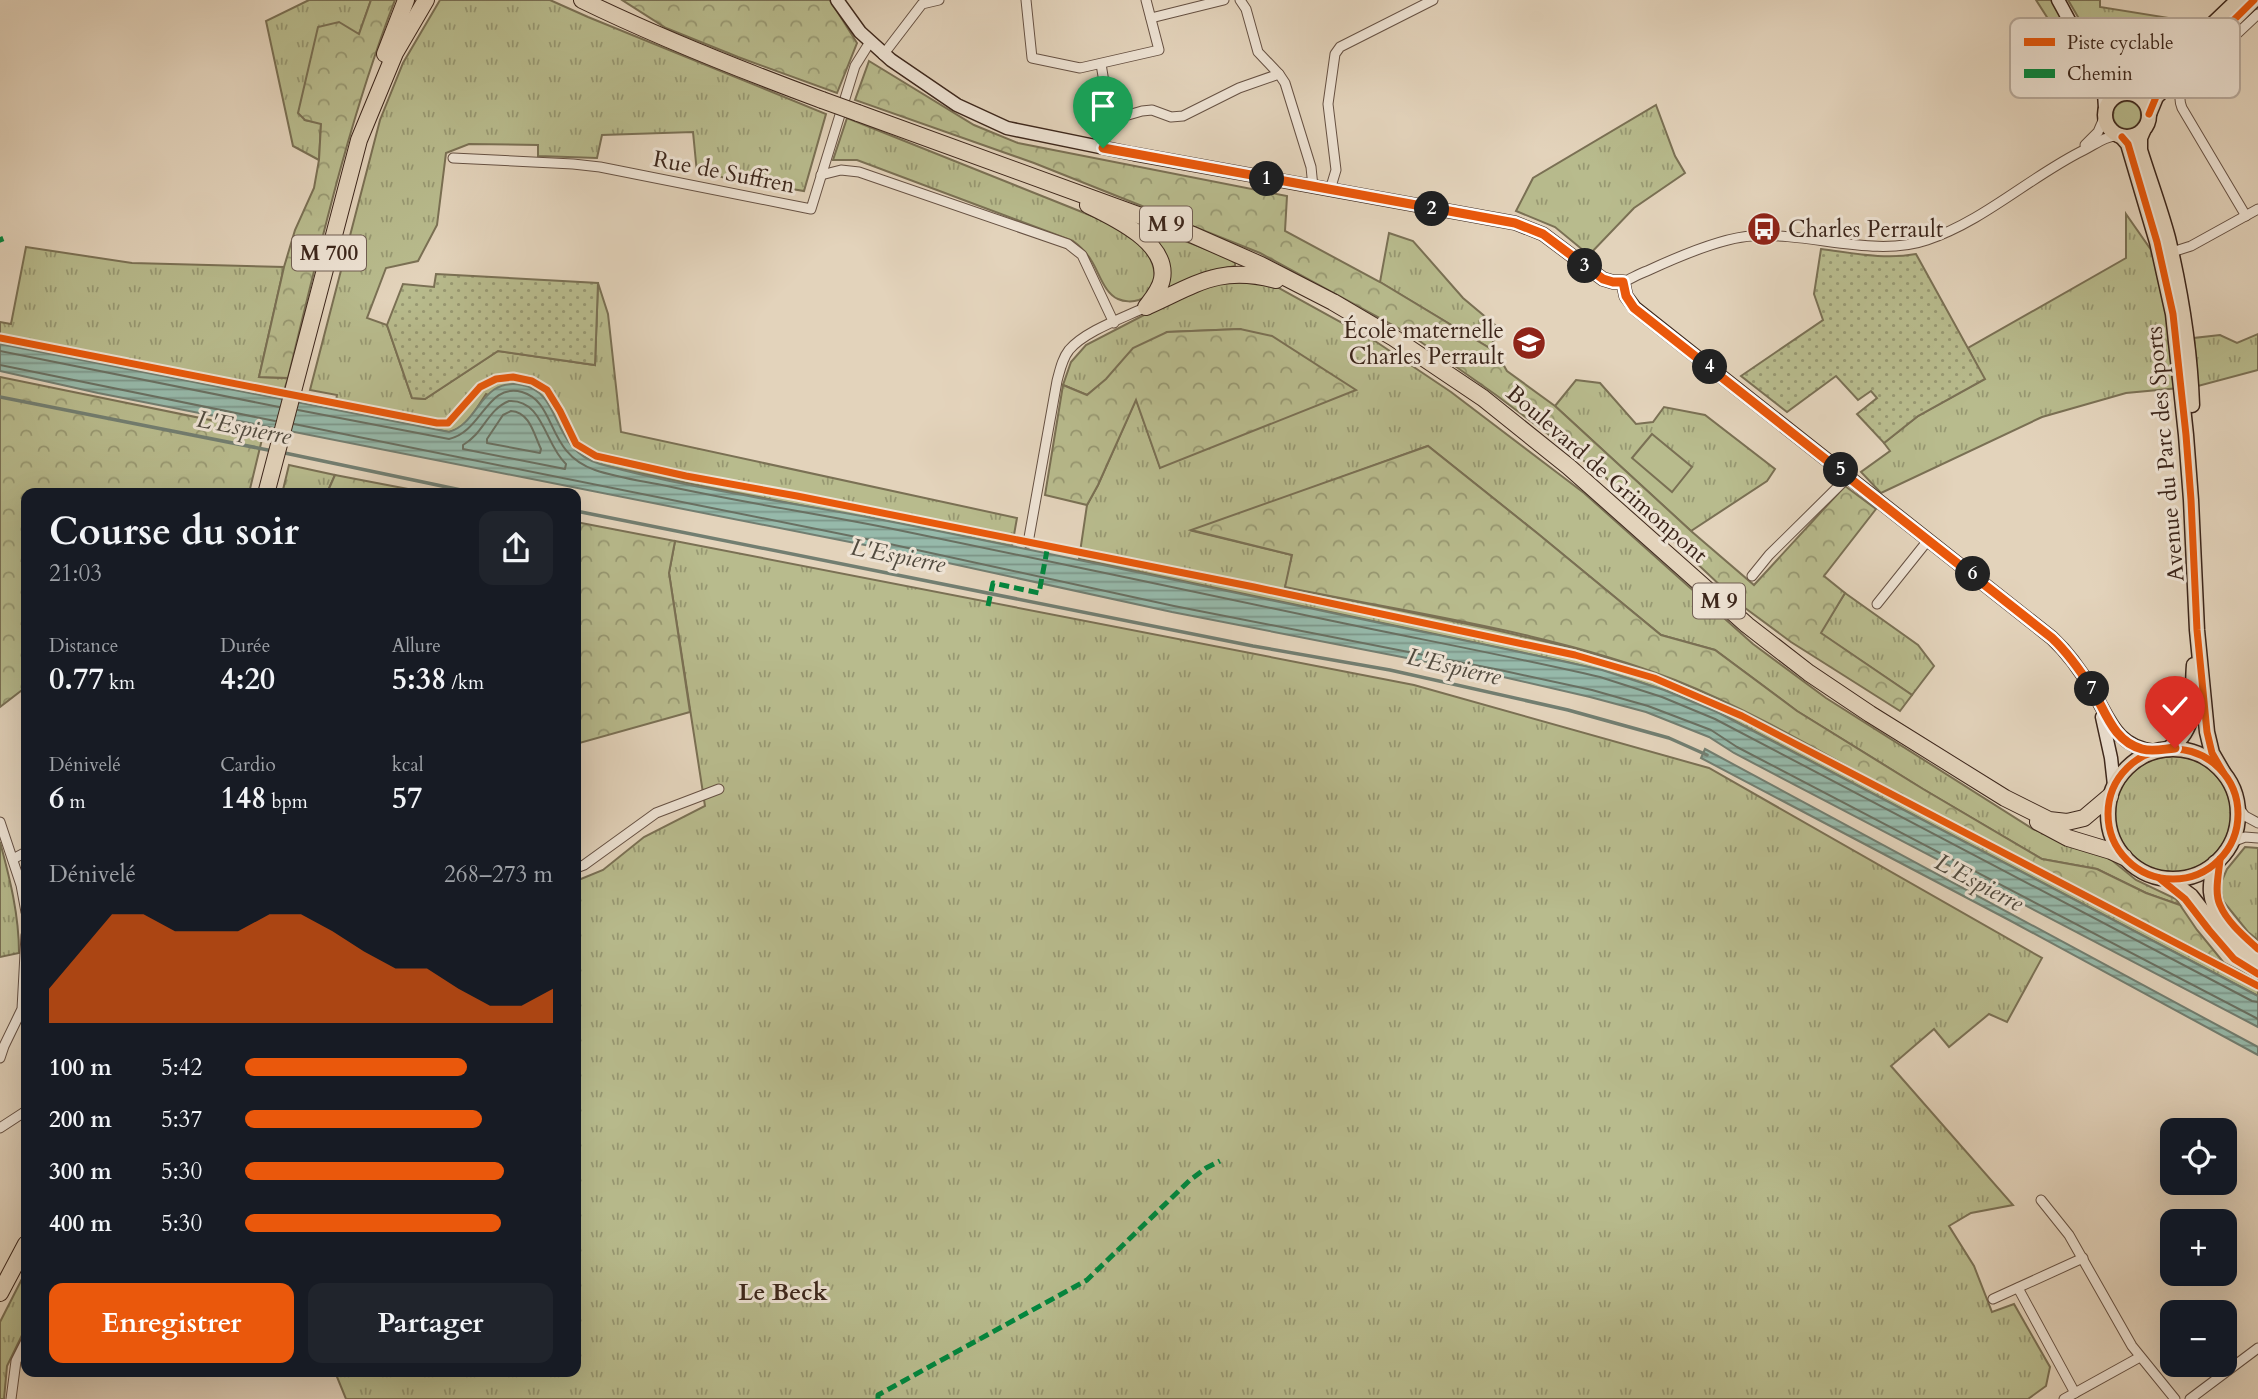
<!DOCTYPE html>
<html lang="fr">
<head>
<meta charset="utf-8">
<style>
	body { margin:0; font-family:Cardo,serif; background:#20242c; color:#f1f3f6; height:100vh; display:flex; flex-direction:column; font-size:26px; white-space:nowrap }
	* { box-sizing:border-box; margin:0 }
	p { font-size:23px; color:#9ea1a6 }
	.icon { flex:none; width:38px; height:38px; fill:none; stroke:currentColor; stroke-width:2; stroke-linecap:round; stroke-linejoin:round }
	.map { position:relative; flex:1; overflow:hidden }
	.details { position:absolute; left:21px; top:488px; width:560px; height:889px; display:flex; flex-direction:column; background:#171b24; border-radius:14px; box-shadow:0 7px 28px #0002 }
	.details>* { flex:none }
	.controls { position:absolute; left:2160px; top:1118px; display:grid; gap:14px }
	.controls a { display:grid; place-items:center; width:77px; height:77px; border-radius:14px; background:#171b24; box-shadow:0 7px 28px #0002; font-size:35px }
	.pin { position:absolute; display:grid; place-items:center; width:60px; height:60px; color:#fff; margin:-72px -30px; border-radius:50% 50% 50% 0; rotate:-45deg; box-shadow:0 0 7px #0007 }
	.pin .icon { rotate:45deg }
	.km { position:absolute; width:35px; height:35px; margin:-18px; border-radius:50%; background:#222; color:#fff; font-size:19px; line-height:35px; text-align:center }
	.round { display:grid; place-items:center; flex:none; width:74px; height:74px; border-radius:14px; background:#20242c }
	.headline { display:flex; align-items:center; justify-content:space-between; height:119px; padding:0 28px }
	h1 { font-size:38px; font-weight:800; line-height:52px }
	.stats { display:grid; grid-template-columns:repeat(3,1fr); gap:10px; height:119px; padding:7px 28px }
	.stats div { display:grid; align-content:center }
	.stats b { font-size:30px; font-weight:800 }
	.stats small { font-size:19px; font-weight:400 }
	.stats p { font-size:19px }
	.chart { height:196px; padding:14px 28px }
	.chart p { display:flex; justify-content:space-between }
	.chart svg { width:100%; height:126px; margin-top:7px; fill:#ea580c; opacity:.7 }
	.action { display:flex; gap:14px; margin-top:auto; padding:14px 28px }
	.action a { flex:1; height:80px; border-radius:14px; background:#ea580c; color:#fff; font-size:28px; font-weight:800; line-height:80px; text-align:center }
	.action a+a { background:#20242c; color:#f1f3f6 }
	ul { padding:0 28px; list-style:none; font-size:23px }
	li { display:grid; grid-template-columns:112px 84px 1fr; align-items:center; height:52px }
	li i { height:18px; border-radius:9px; background:#ea580c }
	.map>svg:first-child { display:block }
	.grass { fill:url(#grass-tufts); stroke:#7a7054; stroke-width:2 }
	.forest { fill:url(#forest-crowns); stroke:#7a7054; stroke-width:2 }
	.park { fill:#b8bb8d; stroke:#7a7054; stroke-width:2 }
	.garden { fill:url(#garden-dots); stroke:#7a7054; stroke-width:2 }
	.water { fill:url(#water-rules); stroke:#727e71; stroke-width:2 }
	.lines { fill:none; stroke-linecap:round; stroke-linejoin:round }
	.shore { stroke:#697062; stroke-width:2 }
	.stream { stroke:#727e71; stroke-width:3.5 }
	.street-casing { stroke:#665143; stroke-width:11 }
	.secondary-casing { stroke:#3c261b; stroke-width:15 }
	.primary-casing { stroke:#3c261b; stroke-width:17 }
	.highway-casing { stroke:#3c261b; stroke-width:18 }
	.street { stroke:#ede2d3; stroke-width:9 }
	.secondary { stroke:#ede2d3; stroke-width:12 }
	.primary { stroke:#e3d3bb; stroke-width:14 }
	.highway { stroke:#e3d3bb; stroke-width:16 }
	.highway-bridge-casing { stroke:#3c261b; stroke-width:18; stroke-linecap:butt }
	.highway-bridge { stroke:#e3d3bb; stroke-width:16 }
	.quiet { stroke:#00873e; stroke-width:5; stroke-dasharray:10 5; stroke-linecap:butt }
	.cycleway-casing { stroke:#ede2d3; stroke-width:11 }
	.cycleway { stroke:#e8590c; stroke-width:7 }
	.route-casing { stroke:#fff; stroke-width:14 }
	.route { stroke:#ea580c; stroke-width:9 }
	.labels { text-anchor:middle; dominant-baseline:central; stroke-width:6; stroke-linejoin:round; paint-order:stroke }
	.shield { fill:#ede2d3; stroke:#715e52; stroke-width:2 }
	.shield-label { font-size:21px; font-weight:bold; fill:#3c261b }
	.street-label { font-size:23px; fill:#3c261b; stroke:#ede2d3 }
	.poi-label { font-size:23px; fill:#3c261b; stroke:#ede2d3; text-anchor:start }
	.water-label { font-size:24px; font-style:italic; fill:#524b3f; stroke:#ede2d3 }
	.neighbourhood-label { font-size:24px; font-weight:bold; fill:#3c261b; stroke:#ede2d3 }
	.key { fill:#ede2d3; stroke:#b8aa9c; stroke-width:2 }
	.key-label { font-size:19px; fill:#3c261b }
</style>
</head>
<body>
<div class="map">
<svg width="2258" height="1399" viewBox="0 0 2258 1399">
	<defs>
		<pattern id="grass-tufts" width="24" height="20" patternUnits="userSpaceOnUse" patternTransform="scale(1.75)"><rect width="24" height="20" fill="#b8bb8d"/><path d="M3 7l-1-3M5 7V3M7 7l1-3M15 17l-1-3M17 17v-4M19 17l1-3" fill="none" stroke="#979872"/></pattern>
		<pattern id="forest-crowns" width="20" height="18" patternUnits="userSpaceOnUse" patternTransform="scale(1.75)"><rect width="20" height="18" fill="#b8bb8d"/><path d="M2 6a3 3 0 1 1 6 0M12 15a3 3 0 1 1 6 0" fill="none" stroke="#979872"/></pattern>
		<pattern id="garden-dots" width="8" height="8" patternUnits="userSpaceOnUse" patternTransform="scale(1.75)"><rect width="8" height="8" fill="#b8bb8d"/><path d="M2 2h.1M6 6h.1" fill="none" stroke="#979872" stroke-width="1.8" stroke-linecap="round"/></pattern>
		<pattern id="water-rules" width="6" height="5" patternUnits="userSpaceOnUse" patternTransform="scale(1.75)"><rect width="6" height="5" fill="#96b9aa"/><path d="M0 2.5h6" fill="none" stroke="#7c968a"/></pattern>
	</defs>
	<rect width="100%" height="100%" fill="#e3d3bb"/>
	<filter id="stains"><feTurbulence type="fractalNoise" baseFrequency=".00286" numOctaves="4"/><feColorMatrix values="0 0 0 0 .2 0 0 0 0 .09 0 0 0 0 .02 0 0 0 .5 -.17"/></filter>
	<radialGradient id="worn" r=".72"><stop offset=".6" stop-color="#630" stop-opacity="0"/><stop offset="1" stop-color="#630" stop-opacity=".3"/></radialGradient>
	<g class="grass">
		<path d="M309,0H371L359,34L305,120L321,123L319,160L293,146L266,21Z"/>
		<path d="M440,0H550L588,17L826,114L804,191L697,173L693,132L602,135L597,158L538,156V145L469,144L446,153L437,225L418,261L386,268L367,318L387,325L412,398L425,399L498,351L595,365L598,283L608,314L621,432L1017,518L1012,546L696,485L597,464L573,450L558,424L486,394C475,410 468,427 449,432L334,410L337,395L310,390L380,120L403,63Z"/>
		<path d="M2036,0H2051L2063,19L2087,65L2088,73L2084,75Z"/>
		<path d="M2068,0H2100V7L2194,22V24L2150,67L2151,72C2145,78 2139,86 2128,84C2113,82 2078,16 2068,0Z"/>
		<circle cx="2127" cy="115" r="14"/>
		<path d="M1656,105L1675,156L1685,173L1634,208L1589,255L1555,227L1516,211L1533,178Z"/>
		<path d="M847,118L1102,220C1117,228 1135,236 1145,250C1157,267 1161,291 1139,300C1133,302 1124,302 1118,299C1104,293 1099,272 1091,260C1086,252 1080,246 1073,241L857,160H833Z"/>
		<path d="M2126,214L2156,257L2170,322L2179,388L2126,393L2042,417L1881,493L1861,472L1890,451L1884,443L1918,416L1984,379L1968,348L2126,258Z"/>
		<path d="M1139,223L1226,257L1235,263V266L1202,273L1170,291H1166L1137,224Z"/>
		<path d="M1389,233L1413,241L1463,298L1501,330L1491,345L1496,352L1380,282Z"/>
		<path d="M26,247L132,263L284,267L259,377L288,378L281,400L0,344V322L11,324Z"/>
		<path d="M1268,282L1375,341L1451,392L1584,493L1753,644L1826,698L2033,829L2103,853L2136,880L2176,899L2180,905L2146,893L2097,869L2042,859L1923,789L1797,711L1715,650L1661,635L1537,533L1428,446L1193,531L1292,555L1286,587L1487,628L1578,649L1673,679L1718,698L1947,821L2258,980V996L1733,720C1680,693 1624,675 1567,662L1079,559L1087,505L1098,485L1136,399L1160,467L1240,329L1167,332L1087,395L1063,385L1071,362L1086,345L1173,300L1213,283Z"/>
		<path d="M2258,334V370L2198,386L2194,338L2220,335L2237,343Z"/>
		<path d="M1576,380L1600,383L1636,424L1653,422L1664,407L1705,415L1775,469L1767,481L1691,531L1555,406Z"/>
		<path d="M289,465L335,475L327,493L282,494Z"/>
		<path d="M675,541L1414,685L1709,768L2042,958L2007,1022L1989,1014L1949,1047L1934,1029L1891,1066L2013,1205L1971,1213L1949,1226L1974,1266L1992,1312L2014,1304L2050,1367L2046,1386L2028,1399H346L335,1372H576V881L603,870L644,837L705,806L669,573Z"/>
		<path d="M1845,593L1918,645L1934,666L1912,695L1820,633Z"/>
		<circle cx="2173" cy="814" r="58"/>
		<path d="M0,842C10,879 19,915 19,953L0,957Z"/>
		<path d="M2245,847L2258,848V940L2248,932L2223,901L2220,885L2227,869Z"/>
		<path d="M26,1271V1327L7,1366L4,1399H0V1322Z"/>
	</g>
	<g class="forest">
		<path d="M371,0H395C348,122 319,251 288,378L259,377L284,267L295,230L314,188L319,160L321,124L305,120L298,113L318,27L339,22L359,34Z"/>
		<path d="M622,0H830L857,43L837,93L738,57L666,28Z"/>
		<path d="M869,61L974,125L1018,143L1287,196L1285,231L1380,282L1496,352L1507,371L1555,406L1691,531L1754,585L1845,486L1876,509L1824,576L1845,593L1821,633L1912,695L1900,711L1791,642L1741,605L1604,476L1496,395L1411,335L1260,253L1034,163L855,100Z"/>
		<path d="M1240,329L1272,336L1356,390L1160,468L1136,400L1098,485L1087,505L1045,495L1063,385L1087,395L1106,379L1133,348L1167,332Z"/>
		<path d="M0,377L264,431L249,493L26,494V687L0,707Z"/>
		<path d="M1428,446L1537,533L1661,635L1715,650L1797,711L1923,789L2042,859L2097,869L2146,893L2180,905L2197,930L2224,963C2121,910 2017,858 1914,803C1836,761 1758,713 1675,680C1552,632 1414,614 1285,587L1292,555L1191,530Z"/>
		<path d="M335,475L429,493H327Z"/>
		<path d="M576,522L675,541L669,573L690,712L576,744Z"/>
	</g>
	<path class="park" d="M1652,434L1692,467L1672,492L1632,458Z"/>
	<g class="garden">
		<path d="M1821,249C1853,253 1884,260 1916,254L1985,379L1918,416L1884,443L1857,414L1877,398L1871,391L1858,400L1836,376L1787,412L1741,376L1823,320L1814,294Z"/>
		<path d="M436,274L598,283L595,365L498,351L425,399L412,398L387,325L403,284L434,287Z"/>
	</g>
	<g class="water">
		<path d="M0,344L449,432C480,423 480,377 522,385C563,392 550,450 600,464C697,491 799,503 898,523C1040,551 1181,582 1323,611C1416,631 1509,649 1602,670L1664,690L1717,712L2258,996V1027L1734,753L1709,737L1646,712L1590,697L1499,676L1172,612L875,547L98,393L0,371Z"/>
		<path d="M1705,749L2258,1047V1055L2009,920L1701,758Z"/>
	</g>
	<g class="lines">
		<g class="shore">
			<path d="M0,351L279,407"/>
			<path d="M0,365L275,421"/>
			<path d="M509,401C543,399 545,445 566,464L565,469L463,449V445C484,433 487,410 509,401Z"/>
			<path d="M298,410L449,439C482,432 487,382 522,392C557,402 546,454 595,470C618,478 643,481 667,486C744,503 821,514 898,530C1041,559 1185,590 1328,620C1418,639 1510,656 1600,677L1662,697L1715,719L2252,1001L2258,1002"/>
			<path d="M511,411C530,412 534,435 541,449L540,453L487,443V439L503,415Z"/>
			<path d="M294,424L876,541L1174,606L1500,670L1592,690L1648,706L1711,730L1737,747L2258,1019"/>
		</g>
		<g class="stream">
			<path d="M0,397L273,451"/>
			<path d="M280,452L480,494"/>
			<path d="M576,511L1253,646L1390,670L1568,710L1669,738L1707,755"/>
		</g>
		<g class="street-casing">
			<g id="street">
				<path d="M1026,0L1032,58L1080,68L1159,50L1146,0"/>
				<path d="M1240,0L1246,9L1258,52L1279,74"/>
				<path d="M1151,18L1224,0"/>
				<path d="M883,55L922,4L939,0"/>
				<path d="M1101,64L1109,112L1103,148"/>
				<path d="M1107,126L1118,118L1142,111L1152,110L1171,117L1183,116L1239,88L1279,74L1285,83L1311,167L1313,187"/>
				<path d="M2085,145L2098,132L2104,118"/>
				<path d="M453,158L573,164L600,167L811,209L855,66L870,42"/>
				<path d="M821,175L841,170L859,172L1068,244L1082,255L1114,323"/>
				<path d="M1330,190L1336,170L1328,104L1335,54L1340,47L1433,0"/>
				<path d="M2246,216L2182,108C2177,95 2181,88 2190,78L2258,14"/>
				<path d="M2169,253L2191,246L2258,209"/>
				<path d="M1623,282C1631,279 1638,274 1647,271C1675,258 1722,237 1753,236C1809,232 1875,258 1927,240C1984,221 2031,176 2084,150C2096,144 2105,136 2118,136"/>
				<path d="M1028,543L1057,381C1060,370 1062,359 1069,350C1085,331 1123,318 1146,307"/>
				<path d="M1752,576L1769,555L1849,476"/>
				<path d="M1877,604L1929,539"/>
				<path d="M2238,807L2245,816L2258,823"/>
				<path d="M0,822L21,885L26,912"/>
				<path d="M2232,842L2245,837L2258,838"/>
				<path d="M13,859L26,852"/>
				<path d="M576,868L584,865L656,813L719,789"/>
				<path d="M0,1058L4,1046L22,1009L26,935"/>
				<path d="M0,1128L26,1111"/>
				<path d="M2041,1200L2069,1235L2132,1346L2175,1399"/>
				<path d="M2018,1288L2075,1393"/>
				<path d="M1993,1299L2083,1258"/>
				<path d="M11,1399L16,1361L26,1341"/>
				<path d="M2064,1399L2140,1357"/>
				<path d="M2190,1399L2258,1348"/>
			</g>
		</g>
		<g class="secondary-casing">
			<g id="secondary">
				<path d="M837,0L860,32L891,60L957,105L1007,128L1134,154L1515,223L1543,234L1603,279L1613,282H1623L1626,296L1635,308L2052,638C2068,653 2081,671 2092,690C2110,719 2115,746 2154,751"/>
				<path d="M2058,0C2073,26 2097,80 2124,92"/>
				<path d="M2096,71L2104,93L2105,108"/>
				<path d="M2102,717L2111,758L2114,785"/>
			</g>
		</g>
		<g class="primary-casing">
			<g id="primary">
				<circle cx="2127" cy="115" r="22"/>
				<path d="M2132,93L2142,91L2148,86L2238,0"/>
				<path d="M2149,114L2156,97L2254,0"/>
				<path d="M2143,131L2140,138V150C2149,179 2160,208 2168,238C2181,293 2190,348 2192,405"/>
				<path d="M2122,137L2128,144L2157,242L2173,314L2186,435L2191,500L2197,630L2207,732L2212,753L2223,772"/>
				<circle cx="2173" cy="814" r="65"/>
				<path d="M2168,749C2200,729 2191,697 2194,665"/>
				<path d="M2215,863C2213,872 2210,882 2211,892C2213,916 2239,941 2257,956"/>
				<path d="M2168,879L2191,896L2226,941L2258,967"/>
			</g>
		</g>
		<g class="highway-casing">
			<g id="highway">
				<path d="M582,0C660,38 741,70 822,100"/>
				<path d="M385,54L406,0"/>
				<path d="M858,113L1193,235L1261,265L1333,302L1394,338L1483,398L1569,467L1747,625L1809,673L1870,714L2005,798L2049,820L2067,822L2084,818L2110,796"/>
				<path d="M1088,205C1113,217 1169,243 1162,279C1160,290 1152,299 1146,307"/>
				<path d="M1148,306C1197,284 1220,265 1276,280"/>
				<path d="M266,494L359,140L395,53L426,0"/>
				<path d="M2038,822L2068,838L2111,851L2124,857"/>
				<path d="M0,1293L26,1244"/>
			</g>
		</g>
		<use href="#street" class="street"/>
		<use href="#secondary" class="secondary"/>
		<use href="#primary" class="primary"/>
		<use href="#highway" class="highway"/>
		<g class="highway-bridge-casing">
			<path id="highway-bridge" d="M822,100L858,113"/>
		</g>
		<use href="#highway-bridge" class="highway-bridge"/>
		<g class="quiet">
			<path d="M0,237L2,242"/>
			<path d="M988,606L993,583L1039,593L1048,545"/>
			<path d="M878,1399V1395L1087,1280L1190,1180L1206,1168L1220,1161"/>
		</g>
		<g class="cycleway-casing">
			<g id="cycleway">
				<path d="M2149,114L2156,97L2254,0"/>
				<path d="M2122,137L2128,144L2157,242L2173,314L2186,435L2191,500L2197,630L2207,732L2212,753L2223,772"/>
				<path d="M0,338L437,423H448L480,387L496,379L513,377L532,381L547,390L560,411L576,444L596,456L686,476L797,496L1254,587L1575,655L1654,678L1742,716L2258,986"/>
				<circle cx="2173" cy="814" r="65"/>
				<path d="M2220,859C2219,873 2214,892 2220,905C2227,922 2245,937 2258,949"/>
				<path d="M2159,878L2185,899L2209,930L2234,959L2258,974"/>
			</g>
		</g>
		<use href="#cycleway" class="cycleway"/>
	</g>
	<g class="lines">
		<g class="route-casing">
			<path id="route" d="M1103,148L1515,223L1543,234L1603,279L1613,282H1623L1626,296L1634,308L2052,638C2068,653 2080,670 2092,689C2106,712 2113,741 2142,749C2153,752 2163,749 2175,748"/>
		</g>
		<use href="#route" class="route"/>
	</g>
	<defs>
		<g id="bus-disc" transform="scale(1.75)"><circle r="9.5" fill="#8f2418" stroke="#ede2d3"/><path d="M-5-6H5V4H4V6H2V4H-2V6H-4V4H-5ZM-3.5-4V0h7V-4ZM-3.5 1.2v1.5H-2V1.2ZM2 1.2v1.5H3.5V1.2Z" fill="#fff"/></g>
		<g id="school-disc" transform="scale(1.75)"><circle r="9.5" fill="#8f2418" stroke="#ede2d3"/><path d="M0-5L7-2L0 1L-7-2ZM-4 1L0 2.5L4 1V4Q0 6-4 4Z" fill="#fff"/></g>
	</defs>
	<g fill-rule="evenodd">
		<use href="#bus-disc" x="1764" y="229"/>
		<use href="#school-disc" x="1529" y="343"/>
	</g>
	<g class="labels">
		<g class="shield">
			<rect x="1140" y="206.5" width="52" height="35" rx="5"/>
			<rect x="292" y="235.5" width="74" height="35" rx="5"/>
			<rect x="1693" y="583.5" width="52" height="35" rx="5"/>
		</g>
		<g class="shield-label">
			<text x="1166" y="224">M 9</text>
			<text x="329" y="253">M 700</text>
			<text x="1719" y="601">M 9</text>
		</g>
		<g class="street-label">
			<text transform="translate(724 172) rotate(11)">Rue de Suffren</text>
			<text transform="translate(2165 454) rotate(-95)">Avenue du Parc des Sports</text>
			<text transform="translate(1607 474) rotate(41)">Boulevard de Grimonpont</text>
		</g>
		<g class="poi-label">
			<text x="1788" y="229">Charles Perrault</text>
			<text x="1504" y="330" text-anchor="end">École maternelle<tspan x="1504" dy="26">Charles Perrault</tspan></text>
		</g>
		<g class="water-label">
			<text transform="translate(244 428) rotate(11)">L'Espierre</text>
			<text transform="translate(898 556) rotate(11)">L'Espierre</text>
			<text transform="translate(1454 667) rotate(13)">L'Espierre</text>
			<text transform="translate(1979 883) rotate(28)">L'Espierre</text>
		</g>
		<g class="neighbourhood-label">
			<text x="783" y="1292">Le Beck</text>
		</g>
	</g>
	<rect x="2010" y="18" width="230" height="80" rx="10" class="key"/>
	<rect x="2024" y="38" width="31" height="8" fill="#e8590c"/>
	<rect x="2024" y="69" width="31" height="9" fill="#00873e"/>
	<g class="key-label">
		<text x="2067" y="49">Piste cyclable</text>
		<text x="2067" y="80">Chemin</text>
	</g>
	<rect width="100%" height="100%" filter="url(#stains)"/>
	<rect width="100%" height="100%" fill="url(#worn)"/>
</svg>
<div class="controls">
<a><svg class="icon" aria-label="locate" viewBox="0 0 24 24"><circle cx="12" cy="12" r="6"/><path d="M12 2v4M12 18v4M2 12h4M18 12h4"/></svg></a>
<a>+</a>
<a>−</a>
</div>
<div class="pin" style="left:1103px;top:148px;background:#1e9e55"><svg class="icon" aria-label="arrive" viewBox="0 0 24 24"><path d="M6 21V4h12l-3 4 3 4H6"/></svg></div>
<div class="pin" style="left:2175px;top:748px;background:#d93025"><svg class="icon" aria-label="check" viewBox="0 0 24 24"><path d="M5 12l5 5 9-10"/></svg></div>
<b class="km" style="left:1267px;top:179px">1</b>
<b class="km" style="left:1432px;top:209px">2</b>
<b class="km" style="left:1585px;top:266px">3</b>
<b class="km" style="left:1710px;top:367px">4</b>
<b class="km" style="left:1841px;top:470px">5</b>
<b class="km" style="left:1973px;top:574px">6</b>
<b class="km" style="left:2092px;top:689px">7</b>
<section class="details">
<div class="headline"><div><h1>Course du soir</h1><p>21:03</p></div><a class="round"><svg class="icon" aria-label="share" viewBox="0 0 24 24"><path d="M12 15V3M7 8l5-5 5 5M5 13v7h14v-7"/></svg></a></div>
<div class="stats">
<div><p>Distance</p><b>0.77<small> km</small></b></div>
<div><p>Durée</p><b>4:20</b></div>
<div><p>Allure</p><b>5:38<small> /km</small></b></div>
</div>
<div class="stats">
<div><p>Dénivelé</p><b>6<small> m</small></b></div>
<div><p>Cardio</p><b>148<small> bpm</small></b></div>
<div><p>kcal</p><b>57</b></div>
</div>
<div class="chart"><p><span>Dénivelé</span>268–273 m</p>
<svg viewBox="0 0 160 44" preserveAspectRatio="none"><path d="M0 44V32L10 19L20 6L30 6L40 12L50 12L60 12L70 6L80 6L90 12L100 19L110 25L120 25L130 32L140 38L150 38L160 32V44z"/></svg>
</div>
<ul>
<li><b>100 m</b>5:42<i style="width:72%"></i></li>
<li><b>200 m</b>5:37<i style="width:77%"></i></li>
<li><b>300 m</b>5:30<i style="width:84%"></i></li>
<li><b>400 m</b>5:30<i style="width:83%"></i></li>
</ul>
<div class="action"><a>Enregistrer</a><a>Partager</a></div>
</section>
</div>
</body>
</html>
